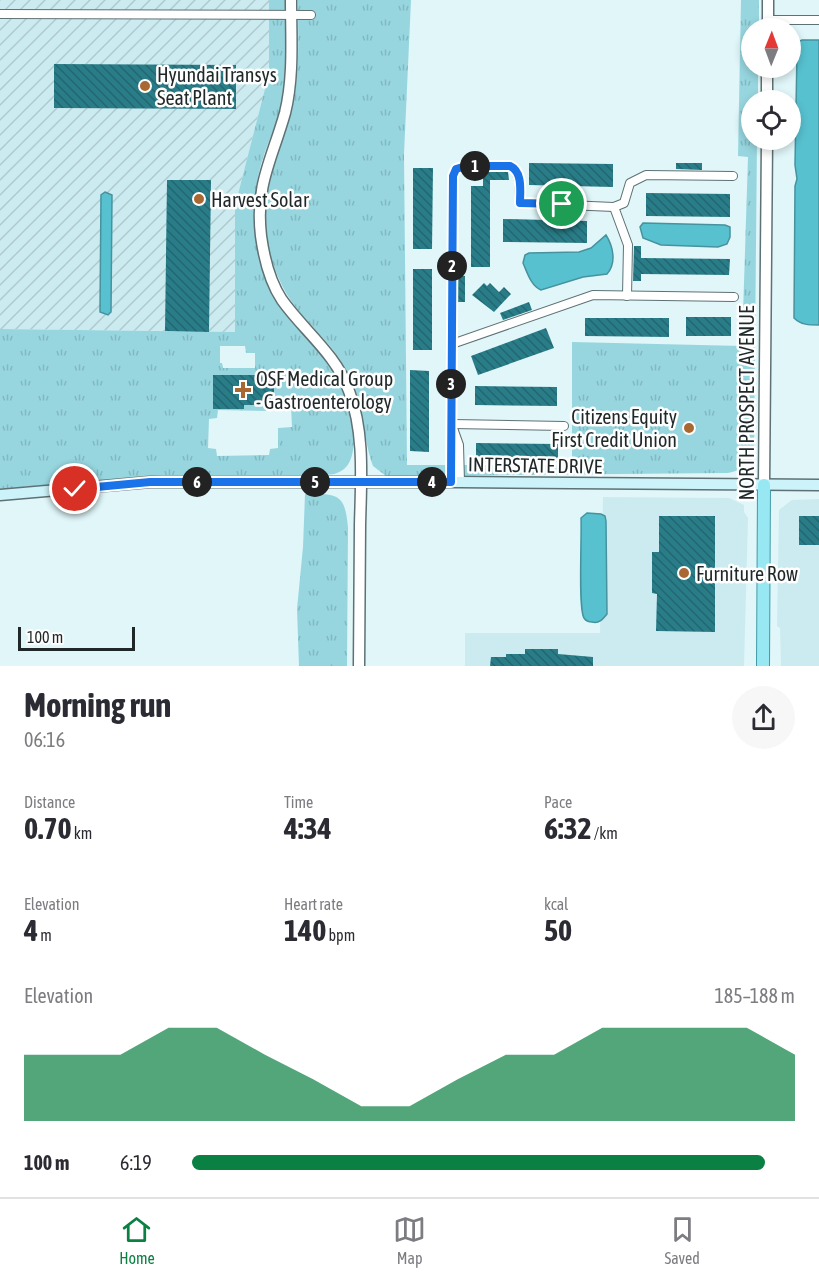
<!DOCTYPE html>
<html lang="en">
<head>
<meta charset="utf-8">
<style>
	body { margin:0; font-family:"Asap Condensed",sans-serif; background:#f7f7f7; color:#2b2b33; height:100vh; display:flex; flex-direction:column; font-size:22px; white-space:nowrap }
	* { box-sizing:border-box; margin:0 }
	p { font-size:20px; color:#7c7c81 }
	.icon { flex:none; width:33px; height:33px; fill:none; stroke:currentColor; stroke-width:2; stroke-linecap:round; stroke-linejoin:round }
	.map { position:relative; height:666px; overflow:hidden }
	.drawer { display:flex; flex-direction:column; background:#fff; flex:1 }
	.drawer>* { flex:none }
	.needle { width:39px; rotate:1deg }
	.controls { position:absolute; left:741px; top:18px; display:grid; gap:12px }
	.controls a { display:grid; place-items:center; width:60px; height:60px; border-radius:50%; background:#fff; box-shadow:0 3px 9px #0003; font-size:30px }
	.scale { position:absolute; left:18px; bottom:15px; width:117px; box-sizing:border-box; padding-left:6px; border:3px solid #1f2728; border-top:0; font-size:16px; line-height:21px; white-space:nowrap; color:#1f2728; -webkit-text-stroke:4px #fefefe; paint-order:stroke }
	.pin { position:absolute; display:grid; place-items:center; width:51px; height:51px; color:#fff; margin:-26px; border:3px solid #fff; border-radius:50%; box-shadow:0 2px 6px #0007 }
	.km { position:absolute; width:30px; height:30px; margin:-15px; border-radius:50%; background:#222; color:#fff; font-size:16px; line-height:30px; text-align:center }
	.round { display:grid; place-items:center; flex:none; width:63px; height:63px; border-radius:32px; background:#f7f7f7 }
	.overview { display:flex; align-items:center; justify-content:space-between; height:102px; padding:0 24px }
	h1 { font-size:33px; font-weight:700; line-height:45px }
	.figures { display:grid; grid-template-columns:repeat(3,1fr); gap:9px; height:102px; padding:6px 24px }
	.figures div { display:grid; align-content:center }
	.figures b { font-size:30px; font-weight:700 }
	.figures small { font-size:16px; font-weight:400 }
	.figures p { font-size:16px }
	.chart { height:168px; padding:12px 24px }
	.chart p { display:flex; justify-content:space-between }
	.chart svg { width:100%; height:108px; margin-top:6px; fill:#0b8043; opacity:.7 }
	ul { padding:0 24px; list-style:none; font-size:20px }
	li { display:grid; grid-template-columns:96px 72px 1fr; align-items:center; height:45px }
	li i { height:15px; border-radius:8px; background:#0b8043 }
	.menu { display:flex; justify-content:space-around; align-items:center; height:84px; border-top:2px solid #e1e1e2; background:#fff; font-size:16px; color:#7c7c81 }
	.menu a { display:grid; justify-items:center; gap:3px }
	.menu .selected { color:#0b8043 }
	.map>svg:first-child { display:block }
	.built { fill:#ccebf0 }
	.industrial { fill:url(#industrial-furrows) }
	.grass { fill:url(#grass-tufts); fill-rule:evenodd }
	.water { fill:#57c1d0; stroke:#46939e; stroke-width:1.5 }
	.building { fill:url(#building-back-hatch) }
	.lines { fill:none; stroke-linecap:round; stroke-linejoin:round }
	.minor-casing { stroke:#5e7174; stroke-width:10 }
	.tertiary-casing { stroke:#5e7174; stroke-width:13 }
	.secondary-casing { stroke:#5e7174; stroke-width:13 }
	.primary-casing { stroke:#419aa7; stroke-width:14 }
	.minor { stroke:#fff; stroke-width:8 }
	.tertiary { stroke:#fff; stroke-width:10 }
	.secondary { stroke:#ccf3f9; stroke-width:10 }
	.primary { stroke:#98e8f3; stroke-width:12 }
	.route-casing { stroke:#fff; stroke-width:12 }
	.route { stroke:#1a73e8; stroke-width:8 }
	.poi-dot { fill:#a96832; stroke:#fefefe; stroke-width:2 }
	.labels { text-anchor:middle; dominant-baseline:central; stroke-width:5; stroke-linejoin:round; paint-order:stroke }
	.poi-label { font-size:20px; fill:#1f2728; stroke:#fefefe; text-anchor:start }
	.street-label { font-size:20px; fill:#1f2728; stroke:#fefefe }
</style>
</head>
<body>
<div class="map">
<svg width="819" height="666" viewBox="0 0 819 666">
	<defs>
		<pattern id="industrial-furrows" width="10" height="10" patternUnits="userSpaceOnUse" patternTransform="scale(1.5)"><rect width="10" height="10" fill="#ccebf0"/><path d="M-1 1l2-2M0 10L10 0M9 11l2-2" fill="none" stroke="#afcace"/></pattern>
		<pattern id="grass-tufts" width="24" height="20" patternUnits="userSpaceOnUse" patternTransform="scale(1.5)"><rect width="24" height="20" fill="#97d6df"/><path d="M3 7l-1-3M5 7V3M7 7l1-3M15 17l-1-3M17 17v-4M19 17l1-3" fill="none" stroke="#82b8bf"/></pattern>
		<pattern id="building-back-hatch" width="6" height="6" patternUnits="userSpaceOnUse" patternTransform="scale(1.5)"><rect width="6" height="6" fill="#297d88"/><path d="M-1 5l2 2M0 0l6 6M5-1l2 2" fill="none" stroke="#23666f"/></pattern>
	</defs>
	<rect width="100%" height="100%" fill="#e0f6f9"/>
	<g class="built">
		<path d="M603,497L729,498L744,505V512L748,518L744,666H465V633H600Z"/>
		<path d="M819,499V666H781L780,628L777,626L779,510L792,500Z"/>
	</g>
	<path class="industrial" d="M0,0H269V73L235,206V332L0,329Z"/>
	<g class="grass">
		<path d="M269,0H286C286,32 288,65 283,96C279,119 269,139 262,161C252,194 252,232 261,265C268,288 282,310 298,328C313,345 331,360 340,381C349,402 367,463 337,473C334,475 328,474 324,475H162L0,489V329L235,332V206L269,73ZM220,346H245L246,353H255V368H223L222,363H220ZM213,375H274V405H244V409H213ZM272,406H291L292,427L278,428V448L270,449L269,455L217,456L216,449L208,448L209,419L217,418L218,410L271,411Z"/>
		<path d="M298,0H411L404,154L407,465H572V342L742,346L748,157L738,156L741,0H759V28H752V68H758V100H752V140H757L754,456C748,468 740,470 728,473L386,476L373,466C362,435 364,402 348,373C337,351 319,334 303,316C279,289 267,256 265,220C262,179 285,144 293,105C300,71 298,35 298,0Z"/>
		<path d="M305,494C338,494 345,493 348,528L347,666H299L297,609L303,547Z"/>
	</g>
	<g class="water">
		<path d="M802,40H819V325C809,325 801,325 794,318L795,186L797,179L795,165L797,52L798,42Z"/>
		<path d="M105,192L112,195L111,312L108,315L100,312L101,195Z"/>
		<path d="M643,223L725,225L730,227V237L727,244L718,247L661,245L643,238L640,227Z"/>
		<path d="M606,235C613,246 617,263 607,274L583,277L541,290C531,286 527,272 523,263L525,255L529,253L579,252L591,248Z"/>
		<path d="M587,513L601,514L605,516L606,521L607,614C603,619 599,624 592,622C588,622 586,621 584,618C578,608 582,536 581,518Z"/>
	</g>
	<g class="building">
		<path d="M54,64L236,65V109L54,108Z"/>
		<path d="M529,163L613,164V187L529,185Z"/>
		<path d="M676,163H702V170L676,169Z"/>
		<path d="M413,168H433L432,249H413Z"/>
		<path d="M483,172H508L509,180H490V267H471V186H483Z"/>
		<path d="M167,180H211L209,332L165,331Z"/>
		<path d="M646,193L730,194V217L646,216Z"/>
		<path d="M503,219L587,221V243L503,242Z"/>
		<path d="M634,246H641V258L730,259L729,275L641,274V281H633Z"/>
		<rect x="413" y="269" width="19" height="81"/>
		<path d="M458,275L465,276V302H458Z"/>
		<path d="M484,283L487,286L490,283L499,292L504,287L511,294L494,312L472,295Z"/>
		<path d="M529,302L532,310L503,320L500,313Z"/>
		<rect x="686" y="317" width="45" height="19"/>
		<path d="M585,318H669V337L585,336Z"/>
		<path d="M546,328L554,348L478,375L471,356Z"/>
		<path d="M410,370L429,371V452L410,451Z"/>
		<path d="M213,375H274V405H244V409H213Z"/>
		<path d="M475,386L557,387V406L475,405Z"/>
		<path d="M476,443L558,444V462H476Z"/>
		<path d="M659,516H715V632L656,631L657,594L652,593V552H659Z"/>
		<rect x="799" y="516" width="20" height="29"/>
		<path d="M525,649H558V654L593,657V666H490L491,657H506V654H525Z"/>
	</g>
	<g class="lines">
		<g class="minor-casing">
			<g id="minor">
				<path d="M0,14L311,15"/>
				<path d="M768,20H819"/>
				<path d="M614,207L628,245L627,296"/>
				<path d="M452,344L593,295L734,297"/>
				<path d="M452,424L564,426"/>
				<path d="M454,431L459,445L460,482"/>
				<path d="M451,482L453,176L456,169L466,166H510L515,169L519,180L520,203L614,207L624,203L630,183L646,175L733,176"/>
			</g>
		</g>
		<g class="tertiary-casing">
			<g id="tertiary">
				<path d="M291,0C291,37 294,77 285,113C272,159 255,185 261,236C264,258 270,282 282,300C304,331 336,354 349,391C365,433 361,481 360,525C360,572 359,619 359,666"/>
				<path d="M768,28V0"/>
				<path d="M767,100V68"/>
				<path d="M764,485L767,140"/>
			</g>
		</g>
		<g class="secondary-casing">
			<path id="secondary" d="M0,495L150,482H460L819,485"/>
		</g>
		<g class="primary-casing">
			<path id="primary" d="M763,666L764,485"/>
		</g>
		<use href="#minor" class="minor"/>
		<use href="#tertiary" class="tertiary"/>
		<use href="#secondary" class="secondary"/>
		<use href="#primary" class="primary"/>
	</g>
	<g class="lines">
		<g class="route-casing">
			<path id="route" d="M75,489L150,482H451L453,176L456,169L466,166H510C523,172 520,191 520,203L562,204"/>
		</g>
		<use href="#route" class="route"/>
	</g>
	<g class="poi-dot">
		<circle cx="145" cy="86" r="6"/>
		<circle cx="199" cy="199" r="6"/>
		<path d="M240 381h6v6h6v6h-6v6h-6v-6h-6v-6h6z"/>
		<circle cx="689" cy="428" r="6"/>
		<circle cx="684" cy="573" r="6"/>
	</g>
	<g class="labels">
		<g class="poi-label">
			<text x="157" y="74">Hyundai Transys<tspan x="157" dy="23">Seat Plant</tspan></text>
			<text x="211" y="199">Harvest Solar</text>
			<text x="256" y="378">OSF Medical Group<tspan x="256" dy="23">- Gastroenterology</tspan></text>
			<text x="677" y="416" text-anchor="end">Citizens Equity<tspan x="677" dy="23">First Credit Union</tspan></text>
			<text x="696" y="573">Furniture Row</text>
		</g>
		<g class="street-label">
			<text transform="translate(746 403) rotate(-90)">NORTH PROSPECT AVENUE</text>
			<text transform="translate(535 465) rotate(1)">INTERSTATE DRIVE</text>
		</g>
	</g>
</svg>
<div class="controls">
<a><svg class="needle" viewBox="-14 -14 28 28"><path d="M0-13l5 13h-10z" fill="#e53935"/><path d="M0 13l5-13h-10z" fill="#7c7c81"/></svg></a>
<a><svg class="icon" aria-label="locate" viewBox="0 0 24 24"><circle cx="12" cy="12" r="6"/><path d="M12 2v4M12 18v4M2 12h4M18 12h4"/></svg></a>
</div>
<div class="scale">100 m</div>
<div class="pin" style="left:562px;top:204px;background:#1e9e55"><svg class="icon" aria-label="arrive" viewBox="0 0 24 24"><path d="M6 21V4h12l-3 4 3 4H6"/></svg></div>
<div class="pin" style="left:75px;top:489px;background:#d93025"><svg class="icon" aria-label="check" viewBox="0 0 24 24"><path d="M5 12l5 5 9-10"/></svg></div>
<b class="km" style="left:475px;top:166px">1</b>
<b class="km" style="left:452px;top:266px">2</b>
<b class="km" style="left:451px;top:384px">3</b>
<b class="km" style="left:432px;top:482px">4</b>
<b class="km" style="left:315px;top:482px">5</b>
<b class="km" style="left:197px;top:482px">6</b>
</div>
<section class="drawer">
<div class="overview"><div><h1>Morning run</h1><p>06:16</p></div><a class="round"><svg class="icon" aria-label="share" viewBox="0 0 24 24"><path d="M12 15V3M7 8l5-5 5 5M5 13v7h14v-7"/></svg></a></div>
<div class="figures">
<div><p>Distance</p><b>0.70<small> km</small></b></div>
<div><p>Time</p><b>4:34</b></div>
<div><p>Pace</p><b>6:32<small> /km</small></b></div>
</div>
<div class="figures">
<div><p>Elevation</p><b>4<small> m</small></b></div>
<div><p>Heart rate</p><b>140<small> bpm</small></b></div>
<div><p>kcal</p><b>50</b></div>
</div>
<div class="chart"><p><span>Elevation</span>185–188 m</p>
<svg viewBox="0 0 160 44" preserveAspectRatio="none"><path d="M0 44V17L10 17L20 17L30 6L40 6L50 17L60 27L70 38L80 38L90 27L100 17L110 17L120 6L130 6L140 6L150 6L160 17V44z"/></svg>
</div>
<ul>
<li><b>100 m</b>6:19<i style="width:95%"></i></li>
</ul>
</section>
<nav class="menu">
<a class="selected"><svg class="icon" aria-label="home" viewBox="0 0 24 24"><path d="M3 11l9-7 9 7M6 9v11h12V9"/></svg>Home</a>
<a><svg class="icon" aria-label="map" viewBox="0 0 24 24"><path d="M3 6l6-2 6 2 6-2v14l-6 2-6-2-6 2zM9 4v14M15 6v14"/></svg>Map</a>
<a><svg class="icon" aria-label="saved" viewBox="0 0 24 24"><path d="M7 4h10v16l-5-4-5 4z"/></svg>Saved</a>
</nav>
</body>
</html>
